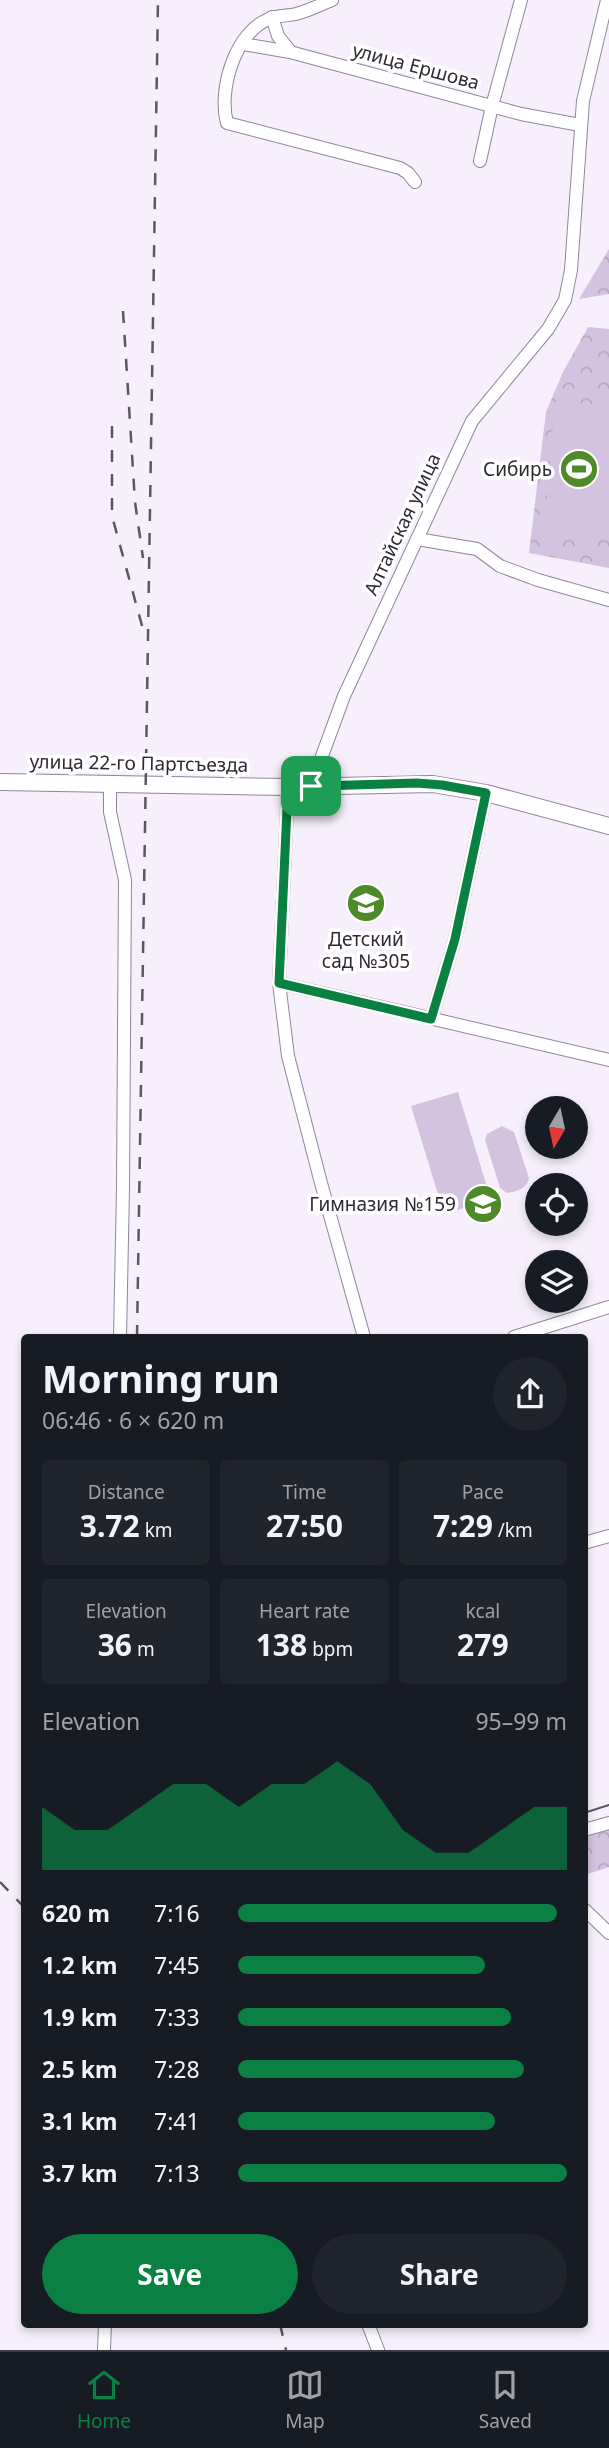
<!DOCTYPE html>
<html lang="en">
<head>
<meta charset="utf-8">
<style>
	body { margin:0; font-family:"Noto Sans",sans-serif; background:#20242c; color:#f1f3f6; height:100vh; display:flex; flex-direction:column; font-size:26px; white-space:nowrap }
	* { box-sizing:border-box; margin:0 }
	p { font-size:23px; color:#9ea1a6 }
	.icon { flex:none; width:38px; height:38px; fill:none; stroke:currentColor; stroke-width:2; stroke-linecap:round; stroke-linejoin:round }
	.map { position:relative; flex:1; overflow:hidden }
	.side { position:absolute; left:21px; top:1334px; width:567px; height:994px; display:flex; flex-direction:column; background:#171b24; border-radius:7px; box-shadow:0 4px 10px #0003 }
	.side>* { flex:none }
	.needle { width:46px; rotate:189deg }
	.buttons { position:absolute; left:525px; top:1096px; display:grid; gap:14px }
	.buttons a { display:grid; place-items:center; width:63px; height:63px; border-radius:50%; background:#171b24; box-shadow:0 4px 10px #0003; font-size:35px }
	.pin { position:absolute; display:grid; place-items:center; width:60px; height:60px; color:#fff; margin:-30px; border-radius:14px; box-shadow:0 4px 10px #0006 }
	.round { display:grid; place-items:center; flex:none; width:74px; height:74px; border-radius:37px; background:#20242c }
	.summary { display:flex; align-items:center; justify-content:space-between; height:119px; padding:0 21px }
	h1 { font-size:38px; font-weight:700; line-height:52px }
	.stats { display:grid; grid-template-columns:repeat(3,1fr); gap:10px; height:119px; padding:7px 21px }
	.stats div { display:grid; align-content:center; border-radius:7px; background:#20242c; text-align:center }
	.stats b { font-size:30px; font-weight:700 }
	.stats small { font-size:19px; font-weight:400 }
	.stats p { font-size:19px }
	.chart { height:196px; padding:14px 21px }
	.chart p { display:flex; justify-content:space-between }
	.chart svg { width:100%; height:126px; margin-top:7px; fill:#0b8043; opacity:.7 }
	.primary-button { display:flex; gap:14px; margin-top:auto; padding:14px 21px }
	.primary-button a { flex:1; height:80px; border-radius:42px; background:#0b8043; color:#fff; font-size:28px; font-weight:700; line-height:80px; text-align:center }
	.primary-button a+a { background:#20242c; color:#f1f3f6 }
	ul { padding:0 21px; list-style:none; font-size:23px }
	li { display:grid; grid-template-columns:112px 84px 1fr; align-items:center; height:52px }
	li i { height:18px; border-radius:9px; background:#0b8043 }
	.tabs { display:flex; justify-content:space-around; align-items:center; height:98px; border-top:2px solid #363941; background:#171b24; font-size:19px; color:#9ea1a6 }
	.tabs a { display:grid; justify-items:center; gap:4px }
	.tabs .on { color:#0b8043 }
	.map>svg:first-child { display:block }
	.park { fill:url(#park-crowns) }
	.pitch { fill:#d3c2e0 }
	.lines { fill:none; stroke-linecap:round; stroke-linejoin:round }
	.minor-casing { stroke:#8f8598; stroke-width:14 }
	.major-casing { stroke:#8f8598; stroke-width:18 }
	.minor { stroke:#fff; stroke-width:12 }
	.major { stroke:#fff; stroke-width:16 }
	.tram { stroke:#5b565f; stroke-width:2 }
	.rail { stroke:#5b565f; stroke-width:2.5; stroke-dasharray:12 12; stroke-linecap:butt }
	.route-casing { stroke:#fff; stroke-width:14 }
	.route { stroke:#0b8043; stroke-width:9 }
	.labels { text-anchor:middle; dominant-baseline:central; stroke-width:7; stroke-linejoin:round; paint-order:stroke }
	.street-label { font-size:19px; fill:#2f2a32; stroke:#fff }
	.poi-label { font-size:19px; fill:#2f2a32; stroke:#fff; text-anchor:end }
</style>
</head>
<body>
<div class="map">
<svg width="609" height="2350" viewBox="0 0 609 2350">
	<defs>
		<pattern id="park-crowns" width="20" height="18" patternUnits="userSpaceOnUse" patternTransform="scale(1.75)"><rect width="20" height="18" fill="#d3c2e0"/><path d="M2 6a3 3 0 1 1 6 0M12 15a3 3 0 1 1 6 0" fill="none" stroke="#b5a7c1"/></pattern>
	</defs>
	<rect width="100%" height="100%" fill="#f7f0fc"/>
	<g class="park">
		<path d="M609,249V294L579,299Z"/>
		<path d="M588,327L609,329V568L529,553L546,412L563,372Z"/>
		<path d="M609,1824V1867L585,1875V1832Z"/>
	</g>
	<g class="pitch">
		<path d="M555,401L609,406V539L544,533Z"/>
		<path d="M458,1092L491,1200L444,1214L411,1106Z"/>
		<path d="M502,1126L514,1132L529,1178C527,1189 517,1191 507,1193L500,1188L485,1140L487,1134Z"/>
	</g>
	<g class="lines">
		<g class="minor-casing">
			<g id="minor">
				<path d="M332,0C320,5 308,11 296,14C287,16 277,15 269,19C235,32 218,90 227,123L400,168L408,173L415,182"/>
				<path d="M272,17L278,36L290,51"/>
				<path d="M243,44L290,52L521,114L580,125"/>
				<path d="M480,161L492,106L521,0"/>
				<path d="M417,539L477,549L500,566L538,580L609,600"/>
				<path d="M110,784V812L125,880L123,1189L120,1337"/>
				<path d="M311,786L344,696L472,421L548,329L565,300L571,270L583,101L607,0"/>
				<path d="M288,787L279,983L288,1056L321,1183L364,1337"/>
				<path d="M279,983L609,1060"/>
				<path d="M431,1019L455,939L486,793"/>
				<path d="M514,1337L609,1307"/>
				<path d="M584,1543L609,1536"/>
				<path d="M584,1830L609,1823"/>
				<path d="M584,1909L609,1933"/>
				<path d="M368,2324L378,2350"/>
				<path d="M104,2350L105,2324"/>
			</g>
		</g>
		<g class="major-casing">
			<path id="major" d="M0,782L288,787L433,784L486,793L609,826"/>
		</g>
		<use href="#minor" class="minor"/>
		<use href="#major" class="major"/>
		<path class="tram" d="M584,1813L609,1805"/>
		<g class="rail">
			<path d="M123,311L135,502L143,558"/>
			<path d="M112,426V516L144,633"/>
			<path d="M137,1337L158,0"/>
			<path d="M0,1882L24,1907"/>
			<path d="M280,2324L286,2350"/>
		</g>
	</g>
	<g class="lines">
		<g class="route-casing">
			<path id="route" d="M417,783L442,785L486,793L455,939L431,1019L279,983L288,787Z"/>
		</g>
		<use href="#route" class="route"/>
	</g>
	<defs>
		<g id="stadium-disc" transform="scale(2.0125)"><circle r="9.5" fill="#4e8a29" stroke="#fff"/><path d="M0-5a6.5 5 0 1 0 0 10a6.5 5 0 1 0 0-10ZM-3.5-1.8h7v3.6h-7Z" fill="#fff"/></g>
		<g id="school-disc" transform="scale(2.0125)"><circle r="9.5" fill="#4e8a29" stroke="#fff"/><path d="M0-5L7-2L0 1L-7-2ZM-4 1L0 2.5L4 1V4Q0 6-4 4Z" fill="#fff"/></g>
	</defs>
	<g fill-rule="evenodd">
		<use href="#stadium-disc" x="579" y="469"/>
		<use href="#school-disc" x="366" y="903"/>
		<use href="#school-disc" x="483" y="1204"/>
	</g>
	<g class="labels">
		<g class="street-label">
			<text transform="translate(416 66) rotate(15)">улица Ершова</text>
			<text transform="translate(402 524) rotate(-65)">Алтайская улица</text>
			<text transform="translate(139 763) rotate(1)">улица 22-го Партсъезда</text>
		</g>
		<g class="poi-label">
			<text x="552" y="469">Сибирь</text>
			<text x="366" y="939" text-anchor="middle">Детский<tspan x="366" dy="22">сад №305</tspan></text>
			<text x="456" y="1204">Гимназия №159</text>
		</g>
	</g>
</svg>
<div class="buttons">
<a><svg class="needle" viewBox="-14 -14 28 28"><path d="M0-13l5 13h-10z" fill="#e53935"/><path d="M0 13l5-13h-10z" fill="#9ea1a6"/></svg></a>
<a><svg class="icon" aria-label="locate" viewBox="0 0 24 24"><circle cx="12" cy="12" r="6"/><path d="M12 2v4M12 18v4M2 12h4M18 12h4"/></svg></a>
<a><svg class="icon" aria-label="layers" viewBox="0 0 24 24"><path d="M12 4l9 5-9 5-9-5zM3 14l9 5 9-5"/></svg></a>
</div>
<div class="pin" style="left:311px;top:786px;background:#1e9e55"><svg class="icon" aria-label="arrive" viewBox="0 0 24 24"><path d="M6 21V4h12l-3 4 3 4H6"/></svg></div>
<section class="side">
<div class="summary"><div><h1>Morning run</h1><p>06:46 · 6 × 620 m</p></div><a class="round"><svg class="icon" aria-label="share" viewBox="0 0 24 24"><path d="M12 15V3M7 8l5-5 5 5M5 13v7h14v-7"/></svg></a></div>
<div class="stats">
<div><p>Distance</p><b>3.72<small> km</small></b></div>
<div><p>Time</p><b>27:50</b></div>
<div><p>Pace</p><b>7:29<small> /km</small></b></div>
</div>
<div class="stats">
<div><p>Elevation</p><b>36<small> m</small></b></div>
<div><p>Heart rate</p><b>138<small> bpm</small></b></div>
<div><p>kcal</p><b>279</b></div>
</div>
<div class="chart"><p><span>Elevation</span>95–99 m</p>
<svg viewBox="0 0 160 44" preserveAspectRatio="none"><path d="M0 44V22L10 30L20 30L30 22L40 14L50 14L60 22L70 14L80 14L90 6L100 14L110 30L120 38L130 38L140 30L150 22L160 22V44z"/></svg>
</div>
<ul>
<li><b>620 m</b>7:16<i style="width:97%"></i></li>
<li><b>1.2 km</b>7:45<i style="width:75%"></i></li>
<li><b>1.9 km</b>7:33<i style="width:83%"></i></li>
<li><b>2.5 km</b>7:28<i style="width:87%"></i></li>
<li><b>3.1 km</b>7:41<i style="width:78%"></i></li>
<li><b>3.7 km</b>7:13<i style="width:100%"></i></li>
</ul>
<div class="primary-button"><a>Save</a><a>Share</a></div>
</section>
</div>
<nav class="tabs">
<a class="on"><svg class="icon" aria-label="home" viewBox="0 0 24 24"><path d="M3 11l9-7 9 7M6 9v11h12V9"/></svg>Home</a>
<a><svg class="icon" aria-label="map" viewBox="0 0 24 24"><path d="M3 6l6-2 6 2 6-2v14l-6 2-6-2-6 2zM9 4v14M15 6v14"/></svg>Map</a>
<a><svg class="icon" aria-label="saved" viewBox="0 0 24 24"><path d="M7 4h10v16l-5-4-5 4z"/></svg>Saved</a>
</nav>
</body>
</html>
